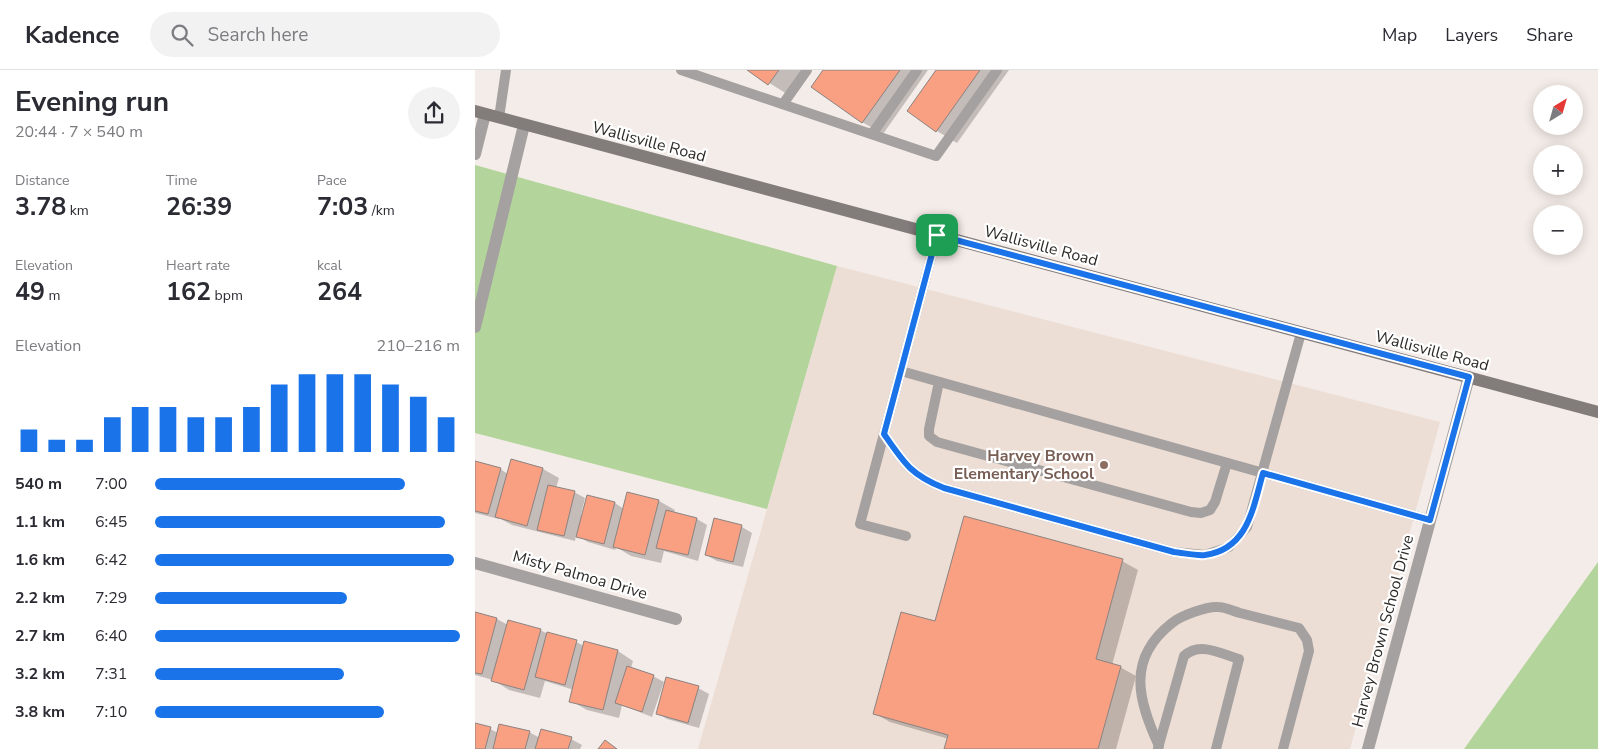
<!DOCTYPE html>
<html lang="en">
<head>
<meta charset="utf-8">
<style>
	body { margin:0; font-family:"Nunito Sans",sans-serif; background:#f2f2f3; color:#2b2b33; height:100vh; display:flex; flex-direction:column; font-size:19px; white-space:nowrap }
	* { box-sizing:border-box; margin:0 }
	p { font-size:16px; color:#7c7c81 }
	.icon { flex:none; width:28px; height:28px; fill:none; stroke:currentColor; stroke-width:2; stroke-linecap:round; stroke-linejoin:round }
	.map { position:relative; flex:1; overflow:hidden }
	.side { display:flex; flex-direction:column; background:#fff; width:475px }
	.side>* { flex:none }
	.needle { width:32px; rotate:37deg }
	.buttons { position:absolute; left:1058px; top:15px; display:grid; gap:10px }
	.buttons a { display:grid; place-items:center; width:50px; height:50px; border-radius:50%; background:#fff; box-shadow:0 2px 12px #0003; font-size:25px }
	.pin { position:absolute; display:grid; place-items:center; width:42px; height:42px; color:#fff; margin:-21px; border-radius:10px; box-shadow:0 2px 8px #0006 }
	.round { display:grid; place-items:center; flex:none; width:52px; height:52px; border-radius:26px; background:#f2f2f3 }
	.head { display:flex; align-items:center; justify-content:space-between; height:85px; padding:0 15px }
	h1 { font-size:28px; font-weight:700; line-height:38px }
	.figures { display:grid; grid-template-columns:repeat(3,1fr); gap:8px; height:85px; padding:5px 15px }
	.figures div { display:grid; align-content:center }
	.figures b { font-size:25px; font-weight:700 }
	.figures small { font-size:14px; font-weight:400 }
	.figures p { font-size:14px }
	.chart { height:140px; padding:10px 15px }
	.chart p { display:flex; justify-content:space-between }
	.chart svg { width:100%; height:90px; margin-top:5px; stroke:#1a73e8; stroke-width:6 }
	ul { padding:0 15px; list-style:none; font-size:16px }
	li { display:grid; grid-template-columns:80px 60px 1fr; align-items:center; height:38px }
	li i { height:12px; border-radius:6px; background:#1a73e8 }
	header { display:flex; align-items:center; gap:30px; box-sizing:border-box; height:70px; padding:0 25px; background:#fff; border-bottom:1px solid #e1e1e2 }
	header strong { font-size:24px }
	nav { display:flex; gap:28px; margin-inline-start:auto; font-size:18px }
	.search { width:350px; height:45px; background:#f2f2f3; display:flex; align-items:center; gap:12px; box-sizing:border-box; padding:0 18px; border-radius:28px; color:#7c7c81; font-size:19px }
	main { display:flex; flex:1; min-height:0 }
	.map>svg:first-child { display:block }
	.built { fill:#edded5 }
	.green { fill:#b3d49b }
	.shadow { fill:#0003 }
	.building { fill:#f99f82; stroke:#8b8381 }
	.lines { fill:none; stroke-linecap:round; stroke-linejoin:round }
	.lane { stroke:#a5a1a0; stroke-width:10 }
	.street { stroke:#a5a1a0; stroke-width:12 }
	.secondary { stroke:#827c7b; stroke-width:12 }
	.route-casing { stroke:#fff; stroke-width:10 }
	.route { stroke:#1a73e8; stroke-width:6 }
	.education-dot { fill:#8d6e63; stroke:#fff; stroke-width:2 }
	.labels { text-anchor:middle; dominant-baseline:central; stroke-width:4.5; stroke-linejoin:round; paint-order:stroke }
	.street-label { font-size:16px; fill:#2d2b29; stroke:#fff }
	.education-label { font-size:16px; font-weight:bold; fill:#785e54; stroke:#fff; text-anchor:end }
</style>
</head>
<body>
<header>
<strong>Kadence</strong>
<div class="search"><svg class="icon" aria-label="search" viewBox="0 0 24 24"><circle cx="10" cy="10" r="6"/><path d="M15 15l6 6"/></svg>Search here</div>
<nav><a>Map</a><a>Layers</a><a>Share</a></nav>
</header>
<main>
<section class="side">
<div class="head"><div><h1>Evening run</h1><p>20:44 · 7 × 540 m</p></div><a class="round"><svg class="icon" aria-label="share" viewBox="0 0 24 24"><path d="M12 15V3M7 8l5-5 5 5M5 13v7h14v-7"/></svg></a></div>
<div class="figures">
<div><p>Distance</p><b>3.78<small> km</small></b></div>
<div><p>Time</p><b>26:39</b></div>
<div><p>Pace</p><b>7:03<small> /km</small></b></div>
</div>
<div class="figures">
<div><p>Elevation</p><b>49<small> m</small></b></div>
<div><p>Heart rate</p><b>162<small> bpm</small></b></div>
<div><p>kcal</p><b>264</b></div>
</div>
<div class="chart"><p><span>Elevation</span>210–216 m</p>
<svg viewBox="0 0 160 44" preserveAspectRatio="none"><path d="M5 44V33M15 44V38M25 44V38M35 44V27M45 44V22M55 44V22M65 44V27M75 44V27M85 44V22M95 44V11M105 44V6M115 44V6M125 44V6M135 44V11M145 44V17M155 44V27"/></svg>
</div>
<ul>
<li><b>540 m</b>7:00<i style="width:82%"></i></li>
<li><b>1.1 km</b>6:45<i style="width:95%"></i></li>
<li><b>1.6 km</b>6:42<i style="width:98%"></i></li>
<li><b>2.2 km</b>7:29<i style="width:63%"></i></li>
<li><b>2.7 km</b>6:40<i style="width:100%"></i></li>
<li><b>3.2 km</b>7:31<i style="width:62%"></i></li>
<li><b>3.8 km</b>7:10<i style="width:75%"></i></li>
</ul>
</section>
<div class="map">
<svg width="1123" height="679" viewBox="0 0 1123 679">
	<rect width="100%" height="100%" fill="#f4ece8"/>
	<path class="built" d="M362,196L965,352L875,679H223Z"/>
	<g class="green">
		<path d="M0,95L362,196L292,439L0,363Z"/>
		<path d="M1123,492V679H989Z"/>
	</g>
	<g class="shadow">
		<path d="M274,0H333L315,26Z"/>
		<path d="M350,0H453L408,64L387,52Z"/>
		<path d="M463,0H534L482,73L462,61Z"/>
		<path d="M37,390L68,399L84,408L81,418L99,422L110,428L106,445L108,446L113,427L140,433L149,439L184,431L200,440L199,443L222,449L232,455L223,491L189,481L186,493L156,486L141,477L140,480L113,472L101,465L100,471L37,455L24,448V449L0,443V393L25,399L33,404Z"/>
		<path d="M240,449L267,457L277,463L268,497L242,491L231,485Z"/>
		<path d="M647,491L663,500L637,595L645,597L661,606L641,679H471L474,669L415,652L399,643L461,553Z"/>
		<path d="M0,543L22,549L33,555L65,560L73,564L101,572L109,576L110,573L143,581L158,591L156,598L178,606L189,612L177,647L147,635L144,648L112,640L96,631L99,620L70,611L65,628L34,620L18,610L0,605Z"/>
		<path d="M223,618L234,624L224,658L192,649L182,643Z"/>
		<path d="M0,655L15,659L23,663L54,662L65,668L96,669L107,675L105,679H0Z"/>
	</g>
	<g class="building">
		<path d="M272,0H304L293,15Z"/>
		<path d="M348,0H425L387,53L336,17Z"/>
		<path d="M461,0H505L461,62L432,41Z"/>
		<path d="M36,389L68,398L52,456L20,447Z"/>
		<path d="M0,391L26,398L13,444L0,441Z"/>
		<path d="M73,415L100,421L89,466L62,460Z"/>
		<path d="M152,422L184,430L170,485L138,477Z"/>
		<path d="M112,425L140,432L129,474L101,467Z"/>
		<path d="M191,440L222,448L213,485L181,478Z"/>
		<path d="M489,446L648,489L621,589L646,596L623,679H469L473,665L398,644L426,542L460,551Z"/>
		<path d="M239,448L267,455L258,492L230,485Z"/>
		<path d="M0,542L22,548L7,604L0,603Z"/>
		<path d="M33,550L66,559L49,620L16,611Z"/>
		<path d="M72,562L102,570L90,615L60,607Z"/>
		<path d="M109,571L143,580L128,640L94,632Z"/>
		<path d="M152,596L179,605L167,642L140,633Z"/>
		<path d="M191,607L224,616L213,653L181,644Z"/>
		<path d="M0,653L16,657L10,679H0Z"/>
		<path d="M24,654L55,661L50,679H18Z"/>
		<path d="M66,659L97,667L93,679H60Z"/>
		<path d="M130,670L142,679H123Z"/>
	</g>
	<g class="lines">
		<g class="lane">
			<path d="M206,0L461,86L522,0"/>
			<path d="M308,34L332,0"/>
			<path d="M24,48L31,0"/>
			<path d="M397,64L442,0"/>
			<path d="M426,301L955,450"/>
			<path d="M464,312L454,359V366L462,372L716,442L726,443L735,440L740,432L752,393"/>
			<path d="M409,364C429,393 436,405 469,418L699,482L730,485L754,477L772,457L826,263"/>
			<path d="M431,466L385,454L462,165"/>
			<path d="M684,676C663,630 651,589 697,553C705,546 732,536 743,537C750,537 758,541 765,543C785,548 804,553 824,558L832,570L834,581L808,679"/>
			<path d="M683,678L709,586C725,571 746,584 764,589L741,679"/>
		</g>
		<g class="street">
			<path d="M0,84L10,44"/>
			<path d="M0,257L49,55"/>
			<path d="M0,493L201,549"/>
			<path d="M893,679L994,307"/>
		</g>
		<path class="secondary" d="M0,41L1123,342"/>
	</g>
	<g class="lines">
		<g class="route-casing">
			<path id="route" d="M462,165L994,307L955,450L788,403C778,438 773,479 730,485C721,486 709,483 699,482L469,418C436,405 429,393 409,364Z"/>
		</g>
		<use href="#route" class="route"/>
	</g>
	<circle class="education-dot" cx="629" cy="395" r="5"/>
	<g class="labels">
		<g class="street-label">
			<text transform="translate(174 72) rotate(15)">Wallisville Road</text>
			<text transform="translate(566 176) rotate(15)">Wallisville Road</text>
			<text transform="translate(957 281) rotate(15)">Wallisville Road</text>
			<text transform="translate(105 505) rotate(16)">Misty Palmoa Drive</text>
			<text transform="translate(908 561) rotate(-75)">Harvey Brown School Drive</text>
		</g>
		<g class="education-label">
			<text x="619" y="386">Harvey Brown<tspan x="619" dy="18">Elementary School</tspan></text>
		</g>
	</g>
</svg>
<div class="buttons">
<a><svg class="needle" viewBox="-14 -14 28 28"><path d="M0-13l5 13h-10z" fill="#e53935"/><path d="M0 13l5-13h-10z" fill="#7c7c81"/></svg></a>
<a>+</a>
<a>−</a>
</div>
<div class="pin" style="left:462px;top:165px;background:#1e9e55"><svg class="icon" aria-label="arrive" viewBox="0 0 24 24"><path d="M6 21V4h12l-3 4 3 4H6"/></svg></div>
</div>
</main>
</body>
</html>
